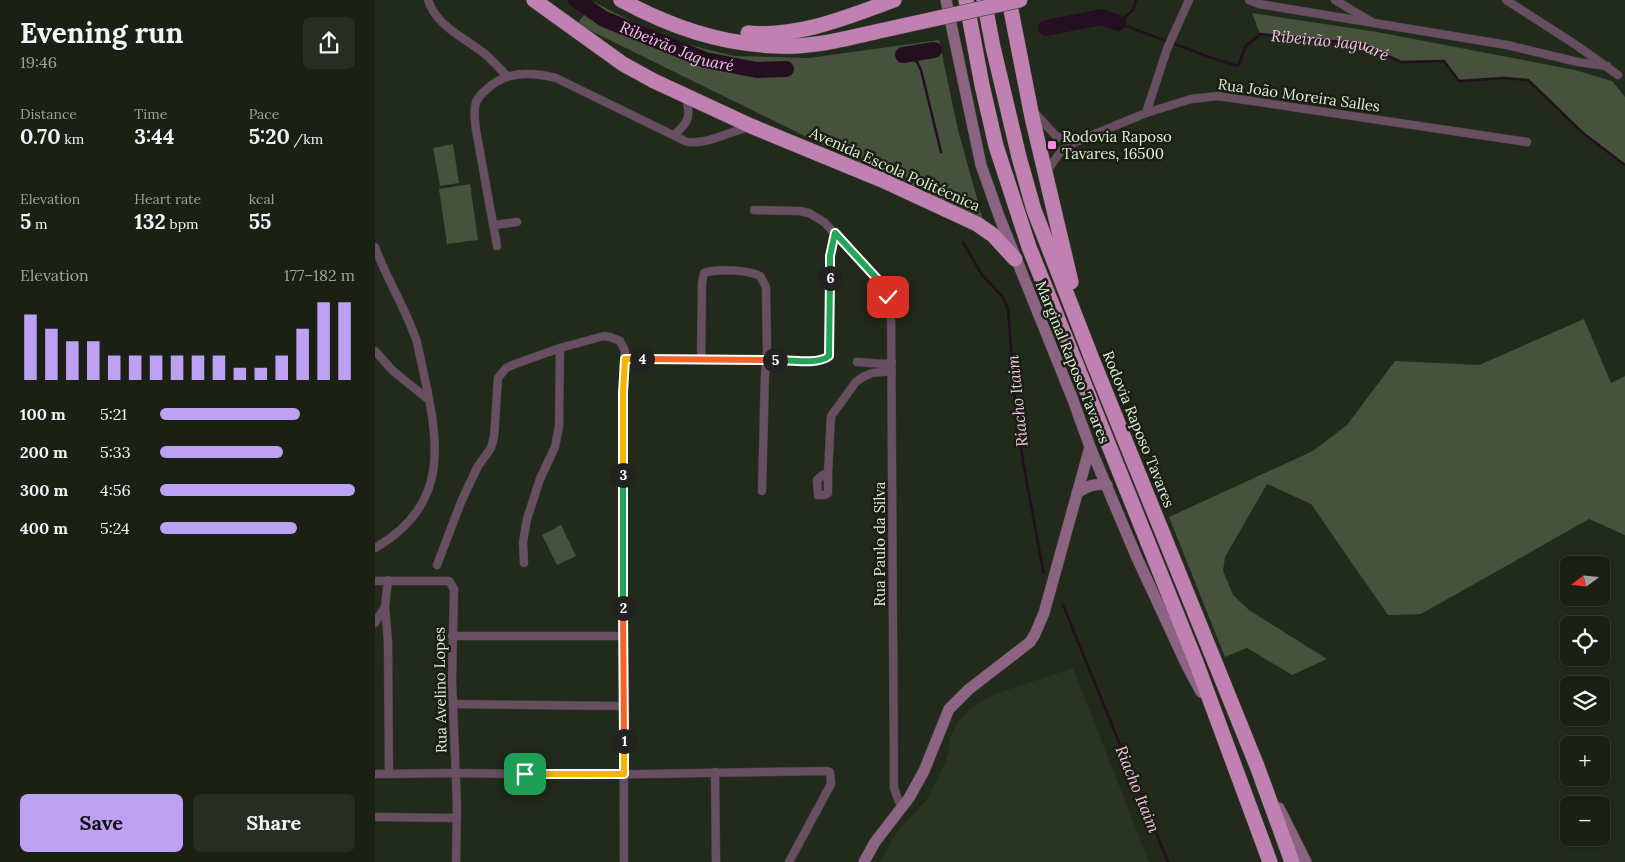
<!DOCTYPE html>
<html lang="en">
<head>
<meta charset="utf-8">
<style>
	body { margin:0; font-family:Lora,serif; background:#272d22; color:#f1f3f6; height:100vh; display:flex; flex-direction:column; font-size:19px; white-space:nowrap }
	* { box-sizing:border-box; margin:0 }
	p { font-size:16px; color:#9fa3a0 }
	.icon { flex:none; width:28px; height:28px; fill:none; stroke:currentColor; stroke-width:2; stroke-linecap:round; stroke-linejoin:round }
	.map { position:relative; flex:1; overflow:hidden }
	.details { display:flex; flex-direction:column; background:#1a2014; width:375px }
	.details>* { flex:none }
	.needle { width:32px; rotate:254deg }
	.buttons { position:absolute; left:1185px; top:556px; display:grid; gap:10px }
	.buttons a { display:grid; place-items:center; width:50px; height:50px; border-radius:8px; background:#1a2014; box-shadow:0 1px 4px #0004,0 0 0 1px #383e34; font-size:25px }
	.pin { position:absolute; display:grid; place-items:center; width:42px; height:42px; color:#fff; margin:-21px; border-radius:10px; box-shadow:0 2px 8px #0006 }
	.km { position:absolute; width:25px; height:25px; margin:-12px; border-radius:50%; background:#222; color:#fff; font-size:14px; line-height:25px; text-align:center }
	.round { display:grid; place-items:center; flex:none; width:52px; height:52px; border-radius:8px; background:#272d22 }
	.overview { display:flex; align-items:center; justify-content:space-between; height:85px; padding:0 20px }
	h1 { font-size:28px; font-weight:700; line-height:38px }
	.figures { display:grid; grid-template-columns:repeat(3,1fr); gap:8px; height:85px; padding:5px 20px }
	.figures div { display:grid; align-content:center }
	.figures b { font-size:21px; font-weight:700 }
	.figures small { font-size:14px; font-weight:400 }
	.figures p { font-size:14px }
	.chart { height:140px; padding:10px 20px }
	.chart p { display:flex; justify-content:space-between }
	.chart svg { width:100%; height:90px; margin-top:5px; stroke:#bca0f2; stroke-width:6 }
	.primary-button { display:flex; gap:10px; margin-top:auto; padding:10px 20px }
	.primary-button a { flex:1; height:58px; border-radius:8px; background:#bca0f2; color:#111; font-size:20px; font-weight:700; line-height:58px; text-align:center }
	.primary-button a+a { background:#272d22; color:#f1f3f6 }
	ul { padding:0 20px; list-style:none; font-size:16px }
	li { display:grid; grid-template-columns:80px 60px 1fr; align-items:center; height:38px }
	li i { height:12px; border-radius:6px; background:#bca0f2 }
	main { display:flex; flex:1; min-height:0 }
	.map>svg:first-child { display:block }
	.built { fill:#2a3420 }
	.green { fill:#46523c }
	.lines { fill:none; stroke-linecap:round; stroke-linejoin:round }
	.stream { stroke:#230f1f; stroke-width:2.5 }
	.river { stroke:#230f1f; stroke-width:16 }
	.street-casing { stroke:#3d4537; stroke-width:9 }
	.secondary-casing { stroke:#3d4537; stroke-width:12 }
	.highway-casing { stroke:#3d4537; stroke-width:16 }
	.street { stroke:#684e61; stroke-width:8 }
	.secondary { stroke:#8c6382; stroke-width:11 }
	.highway { stroke:#c081b2; stroke-width:15 }
	.highway-bridge-casing { stroke:#3d4537; stroke-width:16; stroke-linecap:butt }
	.highway-bridge { stroke:#c081b2; stroke-width:15 }
	.split-1-casing { stroke:#fff; stroke-width:10 }
	.split-2-casing { stroke:#fff; stroke-width:10 }
	.split-3-casing { stroke:#fff; stroke-width:10 }
	.split-4-casing { stroke:#fff; stroke-width:10 }
	.split-5-casing { stroke:#fff; stroke-width:10 }
	.split-6-casing { stroke:#fff; stroke-width:10 }
	.split-7-casing { stroke:#fff; stroke-width:10 }
	.split-1 { stroke:#f5b400; stroke-width:6 }
	.split-2 { stroke:#f0652b; stroke-width:6 }
	.split-3 { stroke:#22a559; stroke-width:6 }
	.split-4 { stroke:#f5b400; stroke-width:6 }
	.split-5 { stroke:#f0652b; stroke-width:6 }
	.split-6 { stroke:#22a559; stroke-width:6 }
	.split-7 { stroke:#22a559; stroke-width:6 }
	.poi-dot { fill:#fb86e5; stroke:#192012; stroke-width:2 }
	.labels { text-anchor:middle; dominant-baseline:central; stroke-width:5; stroke-linejoin:round; paint-order:stroke }
	.street-label { font-size:15px; fill:#e4e9e0; stroke:#192012 }
	.poi-label { font-size:15px; fill:#e4e9e0; stroke:#192012; text-anchor:start }
	.water-label { font-size:16px; font-style:italic; fill:#f0c1e5; stroke:#192012 }
</style>
</head>
<body>
<main>
<section class="details">
<div class="overview"><div><h1>Evening run</h1><p>19:46</p></div><a class="round"><svg class="icon" aria-label="share" viewBox="0 0 24 24"><path d="M12 15V3M7 8l5-5 5 5M5 13v7h14v-7"/></svg></a></div>
<div class="figures">
<div><p>Distance</p><b>0.70<small> km</small></b></div>
<div><p>Time</p><b>3:44</b></div>
<div><p>Pace</p><b>5:20<small> /km</small></b></div>
</div>
<div class="figures">
<div><p>Elevation</p><b>5<small> m</small></b></div>
<div><p>Heart rate</p><b>132<small> bpm</small></b></div>
<div><p>kcal</p><b>55</b></div>
</div>
<div class="chart"><p><span>Elevation</span>177–182 m</p>
<svg viewBox="0 0 160 44" preserveAspectRatio="none"><path d="M5 44V12M15 44V19M25 44V25M35 44V25M45 44V32M55 44V32M65 44V32M75 44V32M85 44V32M95 44V32M105 44V38M115 44V38M125 44V32M135 44V19M145 44V6M155 44V6"/></svg>
</div>
<ul>
<li><b>100 m</b>5:21<i style="width:72%"></i></li>
<li><b>200 m</b>5:33<i style="width:63%"></i></li>
<li><b>300 m</b>4:56<i style="width:100%"></i></li>
<li><b>400 m</b>5:24<i style="width:70%"></i></li>
</ul>
<div class="primary-button"><a>Save</a><a>Share</a></div>
</section>
<div class="map">
<svg width="1250" height="862" viewBox="0 0 1250 862">
	<rect width="100%" height="100%" fill="#222a1b"/>
	<path class="built" d="M698,668L774,862H505L521,833L553,798L570,764L574,750L576,734L583,722L594,710L617,695Z"/>
	<g class="green">
		<path d="M219,2L291,39L359,56L434,58L564,40L583,130L609,224L202,24Z"/>
		<path d="M877,13L1002,32L1200,70L1237,81L1250,97V165L1208,133L1153,80L1128,78L1084,81L1069,61L1026,62L988,44L885,34Z"/>
		<path d="M78,144L84,183L65,186L58,148Z"/>
		<path d="M95,184L103,240L72,244L64,189Z"/>
		<path d="M1209,319L1236,383L1250,376V535L1214,519L1046,614L1013,615L936,504L892,484L850,557L848,571L858,595L874,610L952,659L917,675L872,648L850,657L794,517L938,451L972,425L1020,361L1104,365Z"/>
		<path d="M186,525L201,556L182,565L167,535Z"/>
	</g>
	<g class="lines">
		<g class="stream">
			<path id="s1" d="M761,0L758,10L743,23L834,57L863,66L871,46L885,34L988,44L1026,62L1069,61L1084,81L1128,78L1153,80L1208,133L1250,165"/>
			<path d="M528,55L542,62L546,70L566,152"/>
			<path d="M588,242L607,275L628,297L633,309L640,400L648,461L667,565L669,573"/>
			<path d="M688,605L793,862"/>
		</g>
		<g class="river">
			<path id="s2" d="M201,0L229,19L330,60L382,70L411,69"/>
			<path d="M671,28L727,17L743,23"/>
			<path d="M528,55L559,50"/>
		</g>
		<g class="street-casing">
			<g id="street">
				<path d="M53,0C62,27 89,37 110,54C118,61 125,69 132,76"/>
				<path d="M874,0L884,4L1132,45L1203,62L1232,66"/>
				<path d="M960,0L997,22"/>
				<path d="M1131,0L1201,45L1243,75"/>
				<path d="M659,112L681,136L698,143"/>
				<path d="M771,113L792,49L814,0"/>
				<path d="M299,135C314,122 316,117 311,97"/>
				<path d="M671,172L687,150L698,143L771,113L816,99L843,96L1152,142"/>
				<path d="M379,210L425,211L434,213L449,222L505,282L512,295L516,307L519,788L526,807"/>
				<path d="M119,225L142,222"/>
				<path d="M122,246L101,130C100,121 98,111 101,102C103,98 107,93 111,90C129,71 157,72 181,78L312,142C334,144 354,132 374,127"/>
				<path d="M0,247C12,280 31,309 42,342C58,422 87,498 0,548"/>
				<path d="M0,351L18,371L54,400"/>
				<path d="M250,359L441,361L451,358L454,353L455,256L460,233"/>
				<path d="M326,359L327,283L329,273C342,268 373,270 385,276L391,287L392,353L390,374L387,491"/>
				<path d="M482,362L510,364L517,362"/>
				<path d="M453,473V493L450,495H443L442,480L448,475L453,473L456,416L481,382L488,377L497,373L517,371"/>
				<path d="M149,563L148,542L152,519L165,479L180,447L184,426L185,348"/>
				<path d="M62,565L86,502L103,466L116,448L119,437L123,378L131,368L140,364L185,348L229,336L235,337L245,341L250,351L248,393L249,862"/>
				<path d="M13,580L10,607L13,642L14,774"/>
				<path d="M0,581H74L79,589L77,681L82,806L81,862"/>
				<path d="M0,623L10,607"/>
				<path d="M77,636H249"/>
				<path d="M78,704L249,706"/>
				<path d="M340,772L341,862"/>
				<path d="M0,774L81,773L210,775L453,771L455,772L456,784L414,862"/>
				<path d="M0,817L82,818"/>
			</g>
		</g>
		<g class="secondary-casing">
			<g id="secondary">
				<path d="M571,0L606,165L624,216L698,400L715,447L762,558L812,666L826,692"/>
				<path d="M702,493C712,486 720,483 732,485"/>
				<path d="M904,808L931,862"/>
				<path d="M489,862L500,842L534,798L549,771L574,709L593,690L655,642L660,634L669,613L715,447"/>
			</g>
		</g>
		<g class="highway-casing">
			<g id="highway">
				<path d="M159,0L248,64L279,81L376,126L507,180L602,224L618,235L640,259"/>
				<path d="M246,0C296,27 345,44 402,46C435,48 469,39 500,32"/>
				<path d="M591,0L607,85L621,146L654,247L821,662L895,862"/>
				<path d="M609,0L618,47L644,157L659,210L717,359L882,766L917,862"/>
				<path d="M634,0L657,117L696,282"/>
				<path d="M373,33C423,38 472,17 519,0"/>
			</g>
		</g>
		<use href="#street" class="street"/>
		<use href="#secondary" class="secondary"/>
		<use href="#highway" class="highway"/>
		<g class="highway-bridge-casing">
			<path id="highway-bridge" d="M500,32L645,0"/>
		</g>
		<use href="#highway-bridge" class="highway-bridge"/>
	</g>
	<g class="lines">
		<g class="split-1-casing">
			<path id="split-1" d="M150,774H249V741"/>
		</g>
		<g class="split-2-casing">
			<path id="split-2" d="M248,608L249,741"/>
		</g>
		<g class="split-3-casing">
			<path id="split-3" d="M248,475V608"/>
		</g>
		<g class="split-4-casing">
			<path id="split-4" d="M248,475V393L250,359H267"/>
		</g>
		<g class="split-5-casing">
			<path id="split-5" d="M267,359L400,360"/>
		</g>
		<g class="split-6-casing">
			<path id="split-6" d="M400,360C414,360 443,365 454,356L455,278"/>
		</g>
		<g class="split-7-casing">
			<path id="split-7" d="M455,278V256L460,233L505,282L513,297"/>
		</g>
		<use href="#split-1" class="split-1"/>
		<use href="#split-2" class="split-2"/>
		<use href="#split-3" class="split-3"/>
		<use href="#split-4" class="split-4"/>
		<use href="#split-5" class="split-5"/>
		<use href="#split-6" class="split-6"/>
		<use href="#split-7" class="split-7"/>
	</g>
	<rect class="poi-dot" x="672" y="140" width="10" height="10" rx="2.5"/>
	<g class="labels">
		<g class="street-label">
			<text transform="translate(924 95) rotate(8)">Rua João Moreira Salles</text>
			<text transform="translate(520 169) rotate(24)">Avenida Escola Politécnica</text>
			<text transform="translate(698 362) rotate(68)">Marginal Raposo Tavares</text>
			<text transform="translate(764 429) rotate(68)">Rodovia Raposo Tavares</text>
			<text transform="translate(504 544) rotate(-90)">Rua Paulo da Silva</text>
			<text transform="translate(65 690) rotate(-91)">Rua Avelino Lopes</text>
		</g>
		<g class="poi-label">
			<text x="687" y="136">Rodovia Raposo<tspan x="687" dy="17">Tavares, 16500</tspan></text>
		</g>
		<g class="water-label">
			<text stroke="none"><textPath href="#s2" startOffset="112">Ribeirão Jaguaré</textPath></text>
			<text stroke="none"><textPath href="#s1" startOffset="269">Ribeirão Jaguaré</textPath></text>
			<text transform="translate(642 401) rotate(-96)">Riacho Itaim</text>
			<text transform="translate(763 789) rotate(68)">Riacho Itaim</text>
		</g>
	</g>
</svg>
<div class="buttons">
<a><svg class="needle" viewBox="-14 -14 28 28"><path d="M0-13l5 13h-10z" fill="#e53935"/><path d="M0 13l5-13h-10z" fill="#9fa3a0"/></svg></a>
<a><svg class="icon" aria-label="locate" viewBox="0 0 24 24"><circle cx="12" cy="12" r="6"/><path d="M12 2v4M12 18v4M2 12h4M18 12h4"/></svg></a>
<a><svg class="icon" aria-label="layers" viewBox="0 0 24 24"><path d="M12 4l9 5-9 5-9-5zM3 14l9 5 9-5"/></svg></a>
<a>+</a>
<a>−</a>
</div>
<div class="pin" style="left:150px;top:774px;background:#1e9e55"><svg class="icon" aria-label="arrive" viewBox="0 0 24 24"><path d="M6 21V4h12l-3 4 3 4H6"/></svg></div>
<div class="pin" style="left:513px;top:297px;background:#d93025"><svg class="icon" aria-label="check" viewBox="0 0 24 24"><path d="M5 12l5 5 9-10"/></svg></div>
<b class="km" style="left:249px;top:741px">1</b>
<b class="km" style="left:248px;top:608px">2</b>
<b class="km" style="left:248px;top:475px">3</b>
<b class="km" style="left:267px;top:359px">4</b>
<b class="km" style="left:400px;top:360px">5</b>
<b class="km" style="left:455px;top:278px">6</b>
</div>
</main>
</body>
</html>
